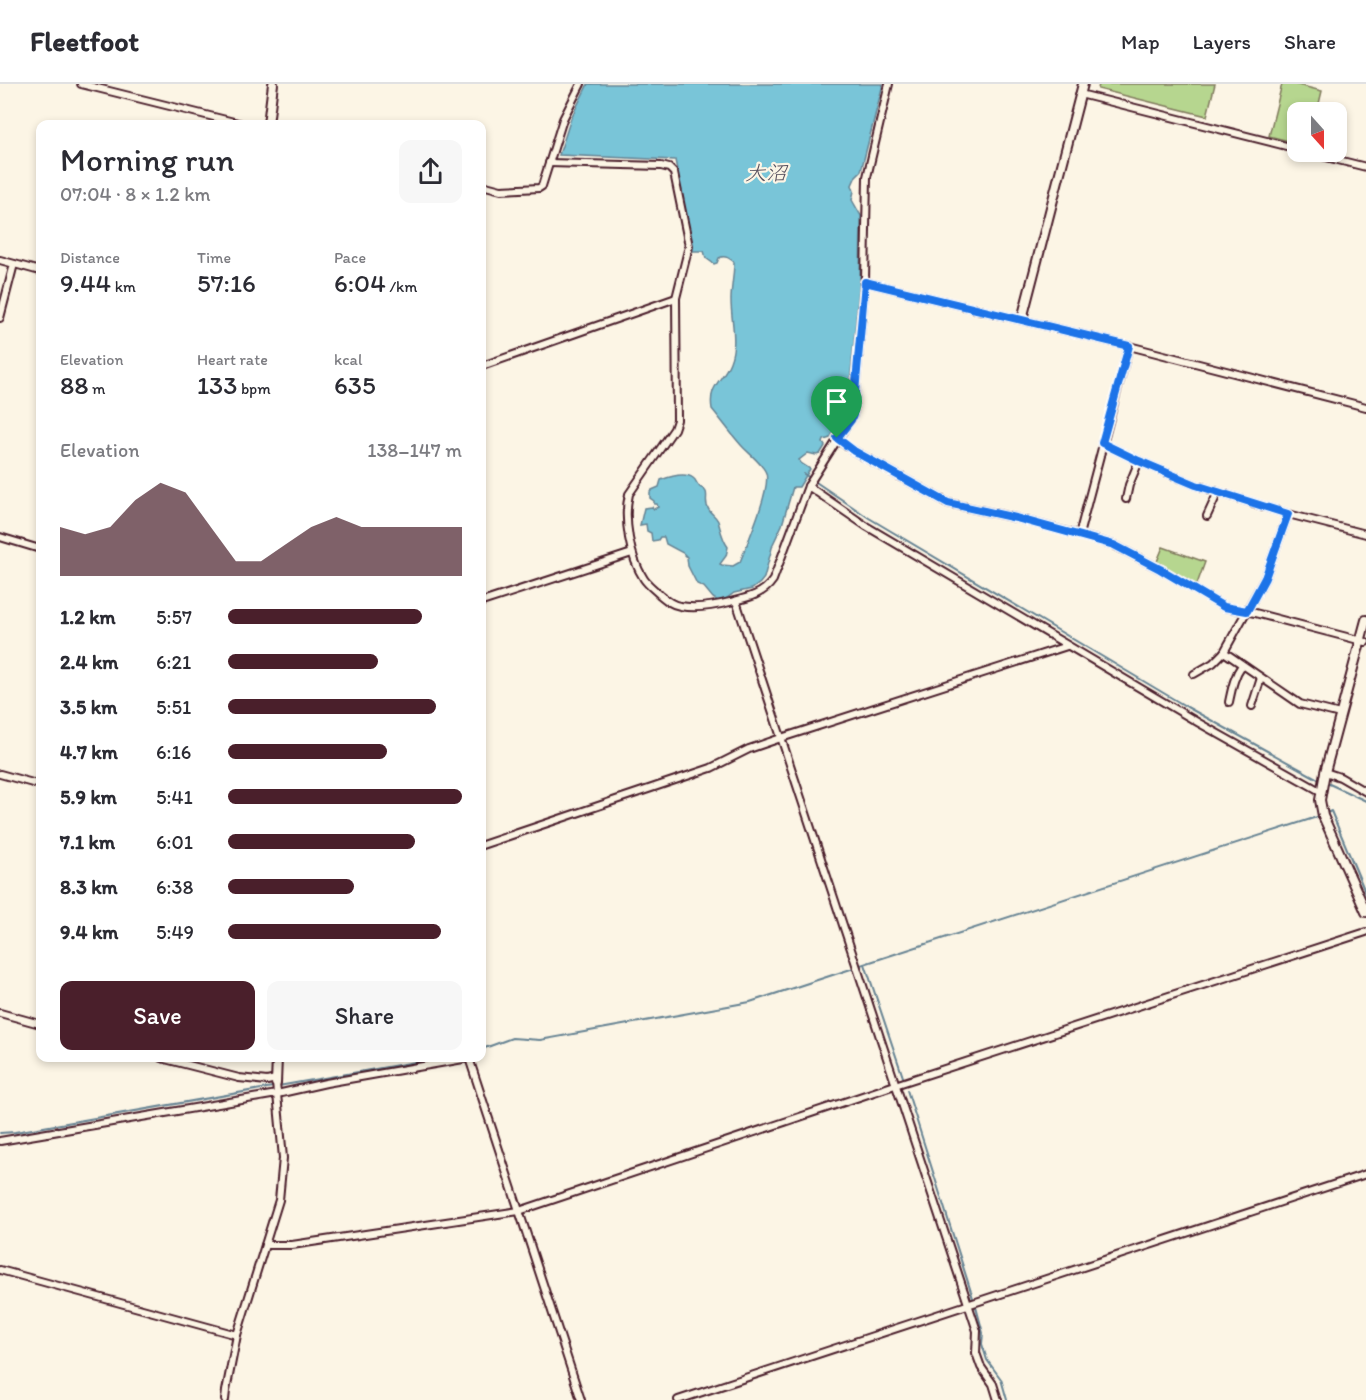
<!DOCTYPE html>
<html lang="en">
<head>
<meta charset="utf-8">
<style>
	body { margin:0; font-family:Itim,"Klee One",sans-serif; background:#f7f7f7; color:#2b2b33; height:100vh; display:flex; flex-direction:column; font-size:22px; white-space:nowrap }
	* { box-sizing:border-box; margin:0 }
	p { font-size:20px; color:#7c7c81 }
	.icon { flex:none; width:33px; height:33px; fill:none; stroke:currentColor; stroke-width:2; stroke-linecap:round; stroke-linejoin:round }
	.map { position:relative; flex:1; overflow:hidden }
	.drawer { position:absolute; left:36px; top:36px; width:450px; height:942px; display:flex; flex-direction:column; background:#fff; border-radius:12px; box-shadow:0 3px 9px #0003 }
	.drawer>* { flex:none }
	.needle { width:39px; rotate:159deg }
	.fabs { position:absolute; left:1287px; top:18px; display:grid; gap:12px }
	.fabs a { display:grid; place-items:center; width:60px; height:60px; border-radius:12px; background:#fff; box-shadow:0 3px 9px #0003; font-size:30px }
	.pin { position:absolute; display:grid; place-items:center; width:51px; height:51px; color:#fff; margin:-62px -26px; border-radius:50% 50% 50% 0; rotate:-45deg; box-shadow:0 0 6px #0007 }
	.pin .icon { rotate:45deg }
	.round { display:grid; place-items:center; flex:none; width:63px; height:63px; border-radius:12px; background:#f7f7f7 }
	.head { display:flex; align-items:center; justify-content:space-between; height:102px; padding:0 24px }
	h1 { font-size:33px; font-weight:600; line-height:45px }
	.figures { display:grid; grid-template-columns:repeat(3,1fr); gap:9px; height:102px; padding:6px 24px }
	.figures div { display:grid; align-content:center }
	.figures b { font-size:26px; font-weight:600 }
	.figures small { font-size:16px; font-weight:400 }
	.figures p { font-size:16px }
	.chart { height:168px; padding:12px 24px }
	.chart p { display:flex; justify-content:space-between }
	.chart svg { width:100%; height:108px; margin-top:6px; fill:#4a1f2b; opacity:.7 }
	.button { display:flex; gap:12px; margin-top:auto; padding:12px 24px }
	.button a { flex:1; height:69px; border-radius:12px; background:#4a1f2b; color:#fff; font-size:24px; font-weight:600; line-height:69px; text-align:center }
	.button a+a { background:#f7f7f7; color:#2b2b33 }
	ul { padding:0 24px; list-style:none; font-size:20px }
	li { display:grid; grid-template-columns:96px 72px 1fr; align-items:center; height:45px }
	li i { height:15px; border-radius:8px; background:#4a1f2b }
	header { display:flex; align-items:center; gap:36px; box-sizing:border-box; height:84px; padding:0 30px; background:#fff; border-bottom:2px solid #e1e1e2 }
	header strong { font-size:28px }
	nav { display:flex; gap:33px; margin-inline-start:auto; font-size:21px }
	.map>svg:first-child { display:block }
	.green { fill:#b6d68f; stroke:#807a5d; stroke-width:1.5 }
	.water { fill:#79c5d8; stroke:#668393; stroke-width:1.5 }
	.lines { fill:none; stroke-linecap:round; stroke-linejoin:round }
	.stream { stroke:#668393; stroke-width:2 }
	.minor-casing { stroke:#4a1f2b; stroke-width:10 }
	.tertiary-casing { stroke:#4a1f2b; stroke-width:12 }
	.minor { stroke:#fcf5e5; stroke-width:6 }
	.tertiary { stroke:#fcf5e5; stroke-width:8 }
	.route-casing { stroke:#fff; stroke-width:12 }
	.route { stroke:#1a73e8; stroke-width:8 }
	.labels { text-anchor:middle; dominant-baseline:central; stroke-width:4.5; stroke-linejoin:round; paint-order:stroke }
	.water-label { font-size:21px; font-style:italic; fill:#58515f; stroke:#fcf5e5 }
</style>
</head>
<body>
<header>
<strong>Fleetfoot</strong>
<nav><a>Map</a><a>Layers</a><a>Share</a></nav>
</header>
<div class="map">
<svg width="1366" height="1316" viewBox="0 0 1366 1316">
	<rect width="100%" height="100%" fill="#fcf5e5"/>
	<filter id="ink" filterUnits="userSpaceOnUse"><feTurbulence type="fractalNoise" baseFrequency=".0167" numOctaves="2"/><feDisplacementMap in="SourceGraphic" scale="12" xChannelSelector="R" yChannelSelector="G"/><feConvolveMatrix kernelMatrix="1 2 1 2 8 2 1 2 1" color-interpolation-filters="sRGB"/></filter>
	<g filter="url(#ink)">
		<g class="green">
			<path d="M1099,0H1215L1207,32L1098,5Z"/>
			<path d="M1282,0H1294L1322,7L1317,28H1298L1297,59L1269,52Z"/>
			<path d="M1163,463L1205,478L1196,503L1156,480Z"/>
		</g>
		<path class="water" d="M588,0H883L861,87L856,92L852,101L854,107L852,116L861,132L860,194L847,330L830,354L824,356L823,359L825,362L820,370L816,371L808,369L799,376L801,379L810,385L799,403H793L782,441L773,460L764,494L760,499L752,505L734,509L727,514L718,517L713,514L704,503L697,500L688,482L687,473L683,469L666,460L664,453H660L658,456L652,457L651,449L647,447L646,440L640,441L644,424L652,423L654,425L658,423L657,420H654V417L650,414V408L652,406L659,403L661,396C669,393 685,388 693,394C697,397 695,398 699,402C701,405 704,404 706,408C708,413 704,419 709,426C712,431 715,431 718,437C721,447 722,455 728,463L726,472L720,480L722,481L733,482L740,478C747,460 771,405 766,389C763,380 748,369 741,361C731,350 722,337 712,325C708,301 723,297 730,278C738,258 731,237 731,216C731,204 734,191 734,178C729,174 725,171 719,174L717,179L714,180L706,174L704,167H693L675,76L559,71L571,34Z"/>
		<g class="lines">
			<g class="stream">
				<path d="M804,390L869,434L1187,623L1320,696"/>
				<path d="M1325,698L1366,717"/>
				<path d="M1325,730L1331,727L1366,810"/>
				<path d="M865,880L903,993"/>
				<path d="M861,881L1320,732"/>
				<path d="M482,965L512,954L540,956L750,918L854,884"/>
				<path d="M907,1006L973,1214"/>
				<path d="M0,1049L15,1048L438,974"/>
				<path d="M976,1223L983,1249L982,1260L987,1276L1001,1295L1007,1316"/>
			</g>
			<g class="minor-casing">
				<g id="minor">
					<path d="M81,0L242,40"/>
					<path d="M1080,10L1298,65"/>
					<path d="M1306,68L1366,83"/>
					<path d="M549,79L661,82L669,84L674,89L689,162L676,214L677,336L674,345L629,410C623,435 630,474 644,495C648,501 655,506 660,511C666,516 672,521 680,522C696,525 714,522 730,518C747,514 763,511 773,496L808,402L853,331L865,198L867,93L889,0"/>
					<path d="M482,101L501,106L539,104L542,102L563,35L581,0"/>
					<path d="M0,176L40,187"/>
					<path d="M865,198L1129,262L1366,323"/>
					<path d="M0,234L14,180"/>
					<path d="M1129,262L1079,451L1114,461L1160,485L1224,523L1255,529L1366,558"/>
					<path d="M482,282L676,214"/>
					<path d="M837,355L854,367L948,419L1016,434L1079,451"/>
					<path d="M1102,359L1139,377L1196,401L1288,430L1366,450"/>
					<path d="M808,402L866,442L1199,639L1320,707"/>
					<path d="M1126,415L1129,401L1139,377"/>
					<path d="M1207,432L1218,408"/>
					<path d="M0,453L40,465"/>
					<path d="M736,517L977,1247L976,1269L981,1283L993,1300L998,1316"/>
					<path d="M482,518L632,469"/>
					<path d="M1224,568L1265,494L1288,430"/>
					<path d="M1194,590L1213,579L1224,568L1300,620L1340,630"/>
					<path d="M1229,618C1232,604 1234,592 1242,581"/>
					<path d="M1252,622L1261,594"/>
					<path d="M1325,688L1340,693L1366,708"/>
					<path d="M0,690L40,701"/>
					<path d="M482,761L711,684L749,665L781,654L1067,562"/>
					<path d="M0,929L40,940"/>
					<path d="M161,974L239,994L267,997L276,995"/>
					<path d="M469,974L581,1316"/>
					<path d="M0,1057L277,1010L326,999L469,974"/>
					<path d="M265,1161H292L519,1127L895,1001L1366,848"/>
					<path d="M0,1186L237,1251"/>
					<path d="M225,1316L226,1307L237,1251L279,1116L283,1074L276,999"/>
					<path d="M678,1316L1366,1090"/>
				</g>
			</g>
			<g class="tertiary-casing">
				<g id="tertiary">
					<path d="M268,40L273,0"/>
					<path d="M1022,235L1083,0"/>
					<path d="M1366,536L1325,688L1320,716L1323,732L1366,828"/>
					<path d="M276,999L277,974"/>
				</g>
			</g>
			<use href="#minor" class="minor"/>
			<use href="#tertiary" class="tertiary"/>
		</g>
	</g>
	<g class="lines" filter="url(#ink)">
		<g class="route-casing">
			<path id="route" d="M865,198L1129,262L1102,359L1139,377L1196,401L1288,430L1265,494L1247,527L1224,523L1160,485L1114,461L1016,434L948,419L854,367L837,354L851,336L853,331Z"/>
		</g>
		<use href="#route" class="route"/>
	</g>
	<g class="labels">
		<g class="water-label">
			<text x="766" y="88">大沼</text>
		</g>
	</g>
</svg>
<div class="fabs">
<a><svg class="needle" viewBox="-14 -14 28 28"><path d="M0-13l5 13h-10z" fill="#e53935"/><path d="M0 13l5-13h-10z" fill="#7c7c81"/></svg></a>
</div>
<div class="pin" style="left:837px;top:354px;background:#1e9e55"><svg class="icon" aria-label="arrive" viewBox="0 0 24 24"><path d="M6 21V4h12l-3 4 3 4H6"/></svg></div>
<section class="drawer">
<div class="head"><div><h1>Morning run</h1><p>07:04 · 8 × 1.2 km</p></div><a class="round"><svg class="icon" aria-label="share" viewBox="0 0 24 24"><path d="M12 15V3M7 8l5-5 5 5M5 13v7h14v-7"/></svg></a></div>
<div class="figures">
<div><p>Distance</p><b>9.44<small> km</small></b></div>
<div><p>Time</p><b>57:16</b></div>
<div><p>Pace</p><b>6:04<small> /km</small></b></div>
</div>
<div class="figures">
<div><p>Elevation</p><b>88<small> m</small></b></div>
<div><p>Heart rate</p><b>133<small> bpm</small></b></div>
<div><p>kcal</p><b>635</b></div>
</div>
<div class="chart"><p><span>Elevation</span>138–147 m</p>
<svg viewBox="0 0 160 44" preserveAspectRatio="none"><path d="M0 44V24L10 27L20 24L30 13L40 6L50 10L60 24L70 38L80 38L90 31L100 24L110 20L120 24L130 24L140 24L150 24L160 24V44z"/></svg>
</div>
<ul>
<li><b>1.2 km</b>5:57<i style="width:83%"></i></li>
<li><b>2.4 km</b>6:21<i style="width:64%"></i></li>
<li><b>3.5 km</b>5:51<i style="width:89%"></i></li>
<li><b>4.7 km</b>6:16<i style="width:68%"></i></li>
<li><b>5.9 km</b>5:41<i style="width:100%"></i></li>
<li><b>7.1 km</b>6:01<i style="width:80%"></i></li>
<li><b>8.3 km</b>6:38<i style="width:54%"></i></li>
<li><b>9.4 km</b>5:49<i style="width:91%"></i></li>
</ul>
<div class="button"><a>Save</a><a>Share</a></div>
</section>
</div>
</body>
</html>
